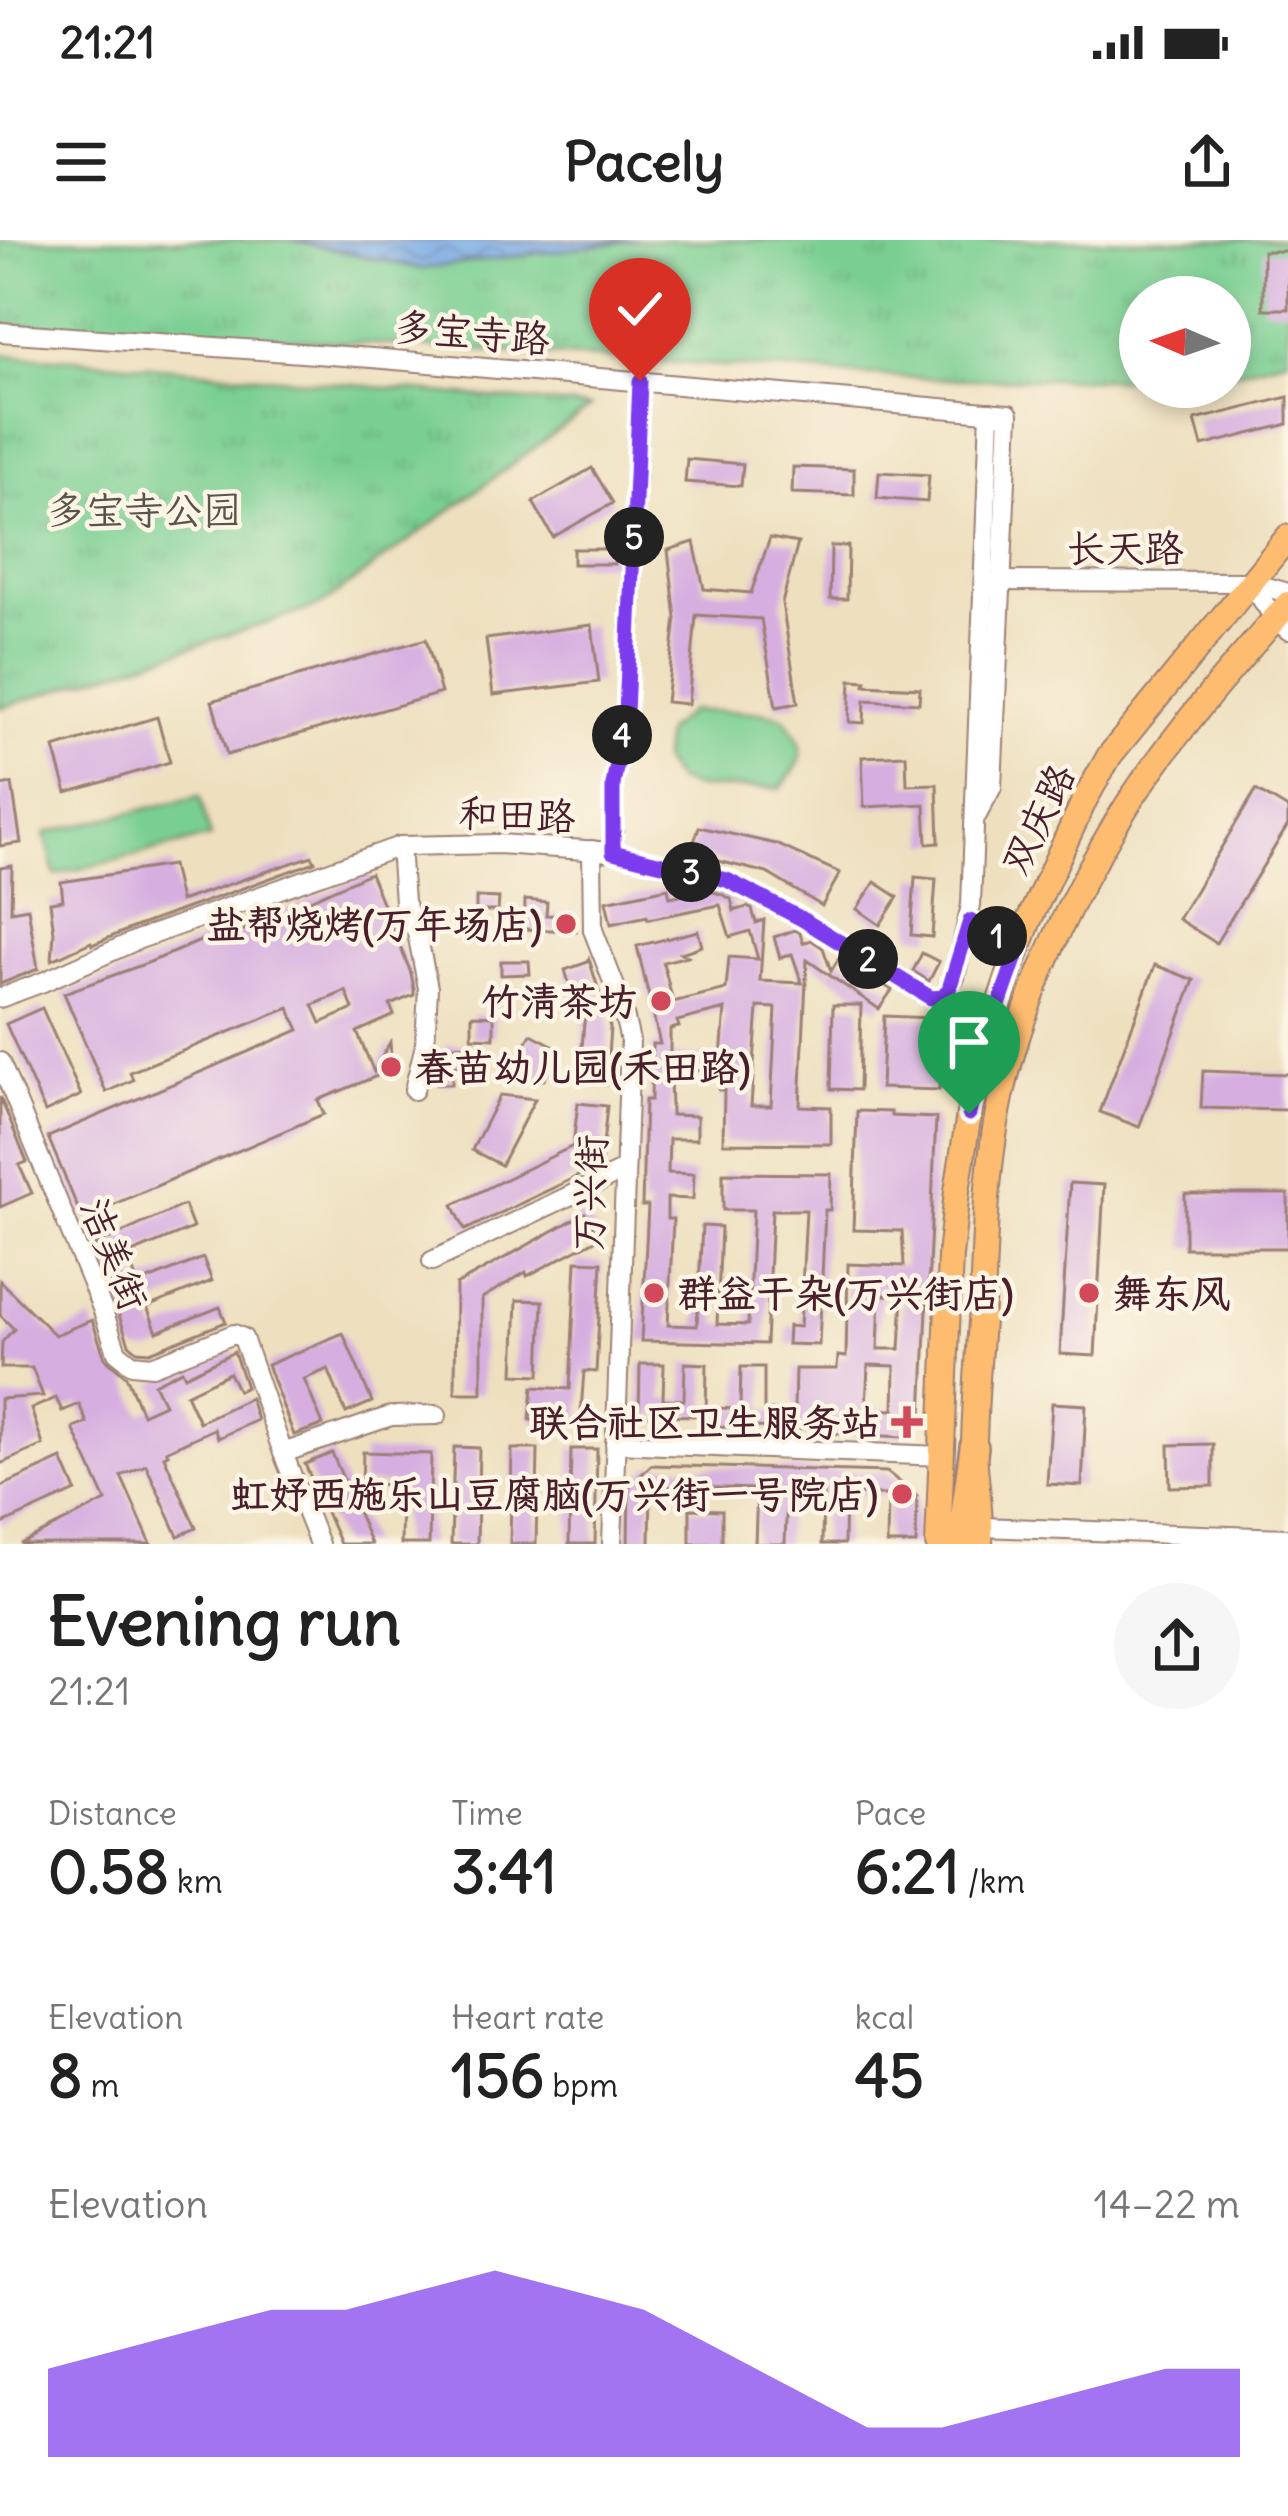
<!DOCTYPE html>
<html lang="en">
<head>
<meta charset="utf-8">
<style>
	body { margin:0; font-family:Delius,"LXGW WenKai TC",sans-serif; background:#f6f6f6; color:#222; height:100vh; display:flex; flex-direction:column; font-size:45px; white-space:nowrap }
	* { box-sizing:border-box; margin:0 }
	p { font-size:39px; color:#767676 }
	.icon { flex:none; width:66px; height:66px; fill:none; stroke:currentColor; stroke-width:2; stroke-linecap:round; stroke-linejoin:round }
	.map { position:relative; height:1304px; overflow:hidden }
	.panel { display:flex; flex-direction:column; background:#fff; flex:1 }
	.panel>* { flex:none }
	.needle { width:78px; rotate:272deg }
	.tools { position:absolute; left:1119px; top:36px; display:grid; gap:24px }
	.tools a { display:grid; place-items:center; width:132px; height:132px; border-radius:50%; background:#fff; box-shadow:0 6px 18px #0003; font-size:60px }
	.pin { position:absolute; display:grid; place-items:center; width:102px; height:102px; color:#fff; margin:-123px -51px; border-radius:50% 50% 50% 0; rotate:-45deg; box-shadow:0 0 12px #0007 }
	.pin .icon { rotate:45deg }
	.km { position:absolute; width:60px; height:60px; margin:-30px; border-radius:50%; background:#222; color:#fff; font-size:33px; line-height:60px; text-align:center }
	.round { display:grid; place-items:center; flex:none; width:126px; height:126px; border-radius:63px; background:#f6f6f6 }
	.summary { display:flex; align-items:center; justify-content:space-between; height:204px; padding:0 48px }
	h1 { font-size:66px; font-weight:700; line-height:90px }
	.figures { display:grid; grid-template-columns:repeat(3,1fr); gap:18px; height:204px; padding:12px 48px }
	.figures div { display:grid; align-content:center }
	.figures b { font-size:60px; font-weight:700 }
	.figures small { font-size:33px; font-weight:400 }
	.figures p { font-size:33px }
	.chart { height:336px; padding:24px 48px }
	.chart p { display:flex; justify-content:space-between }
	.chart svg { width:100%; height:216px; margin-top:12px; fill:#7c3aed; opacity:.7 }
	.status { display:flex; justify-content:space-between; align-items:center; height:84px; padding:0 60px; background:#fff; direction:ltr }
	.status svg { height:33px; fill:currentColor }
	header { display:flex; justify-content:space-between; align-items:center; height:156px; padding:0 48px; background:#fff; font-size:54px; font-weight:700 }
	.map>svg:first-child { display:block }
	.park { fill:url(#park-tufts); stroke:#62775e; stroke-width:3 }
	.garden { fill:#79cf92; stroke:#62775e; stroke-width:3 }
	.water { fill:url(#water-waves); stroke:#626688; stroke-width:3 }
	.building { fill:#d6aee0; fill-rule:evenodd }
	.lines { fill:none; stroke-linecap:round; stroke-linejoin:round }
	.minor-casing { stroke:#9c8075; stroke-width:22 }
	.major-casing { stroke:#9c8075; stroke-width:28 }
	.highway-casing { stroke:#9c8075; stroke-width:32 }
	.minor { stroke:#fff; stroke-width:18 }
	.major { stroke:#fdbc6f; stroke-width:24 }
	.highway { stroke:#fdbc6f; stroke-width:27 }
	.route-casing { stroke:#fff; stroke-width:24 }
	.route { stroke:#7c3aed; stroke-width:15 }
	.poi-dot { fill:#d1495b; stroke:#fcf5e5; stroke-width:4.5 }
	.labels { text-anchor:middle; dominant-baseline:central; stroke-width:9; stroke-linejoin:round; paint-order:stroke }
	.street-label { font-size:39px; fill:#4a1f2b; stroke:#fcf5e5 }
	.park-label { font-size:39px; fill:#58544a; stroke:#fcf5e5 }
	.poi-label { font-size:39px; font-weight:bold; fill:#4a1f2b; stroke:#fcf5e5; text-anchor:end }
</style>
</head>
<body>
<div class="status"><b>21:21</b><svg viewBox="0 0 49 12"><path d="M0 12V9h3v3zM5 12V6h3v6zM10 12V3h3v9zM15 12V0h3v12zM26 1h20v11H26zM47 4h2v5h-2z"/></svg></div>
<header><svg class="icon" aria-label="menu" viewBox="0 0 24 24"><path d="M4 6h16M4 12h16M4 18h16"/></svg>Pacely<svg class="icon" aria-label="share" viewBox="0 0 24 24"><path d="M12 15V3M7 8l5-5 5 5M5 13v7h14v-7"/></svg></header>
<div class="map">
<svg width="1288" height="1304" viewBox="0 0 1288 1304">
	<defs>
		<pattern id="park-tufts" width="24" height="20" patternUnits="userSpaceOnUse" patternTransform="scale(3)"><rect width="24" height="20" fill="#79cf92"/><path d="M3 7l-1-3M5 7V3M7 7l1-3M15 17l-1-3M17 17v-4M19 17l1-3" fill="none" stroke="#6ab17e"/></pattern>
		<pattern id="water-waves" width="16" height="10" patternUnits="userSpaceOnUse" patternTransform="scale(3)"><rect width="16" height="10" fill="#7aace5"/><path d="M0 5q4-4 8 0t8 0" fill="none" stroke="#668bba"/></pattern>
	</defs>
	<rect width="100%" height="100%" fill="#fcf5e5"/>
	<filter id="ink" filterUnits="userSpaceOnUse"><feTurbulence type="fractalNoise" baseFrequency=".00833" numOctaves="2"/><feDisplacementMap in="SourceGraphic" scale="24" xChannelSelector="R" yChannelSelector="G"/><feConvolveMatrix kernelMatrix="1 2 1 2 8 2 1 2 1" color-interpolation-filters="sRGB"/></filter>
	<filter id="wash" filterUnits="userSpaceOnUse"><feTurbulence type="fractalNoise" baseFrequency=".004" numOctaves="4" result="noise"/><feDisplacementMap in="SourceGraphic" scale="48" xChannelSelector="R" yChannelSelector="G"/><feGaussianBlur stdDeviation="2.7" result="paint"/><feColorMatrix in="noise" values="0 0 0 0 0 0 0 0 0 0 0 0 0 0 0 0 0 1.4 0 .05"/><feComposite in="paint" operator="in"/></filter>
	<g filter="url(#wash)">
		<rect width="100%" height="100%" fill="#eee0bf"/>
		<g class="park">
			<path d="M0,0H291L422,29L637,0H1288V118L1230,133V57H1140V139H933L328,101L0,85Z"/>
			<path d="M0,115L73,119L590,167L320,366L0,468Z"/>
		</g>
		<g class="garden">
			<path d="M690,471L760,472L784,477C808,512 807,516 780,548H697L676,541L662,520L665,492Z"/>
			<path d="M200,556L210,597L55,635L45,593Z"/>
		</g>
		<path class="water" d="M291,0H637L422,29Z"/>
		<g id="blocks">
			<g class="building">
				<rect x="1263" y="11" width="25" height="58"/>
				<path d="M1288,157V184L1202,206L1195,180Z"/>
				<path d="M687,219L743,224L741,246L685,242Z"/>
				<path d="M793,227L854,229V255L792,253Z"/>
				<path d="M592,228L613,263L553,297L533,262Z"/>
				<path d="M879,232L929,235L927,262L877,258Z"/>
				<path d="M770,298L798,303L782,363L798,463L776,467L761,379L696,375L688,464L666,462L676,378L668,310L694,302L704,349L751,353Z"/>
				<path d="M831,306H848L847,359H830Z"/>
				<path d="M573,309H615L614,324H573Z"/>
				<path d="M592,385L599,442L493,455L486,399Z"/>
				<path d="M426,399L441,453L227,515L212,461Z"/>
				<path d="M851,440L866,441L865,445L920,448L919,463L865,460L864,483L849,482Z"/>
				<path d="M157,477L170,522L67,553L54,508Z"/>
				<path d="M906,515L907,545L937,544L939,603L927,604L925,564L864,567L862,517Z"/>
				<path d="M12,544L21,603L0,606V546Z"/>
				<path d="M1256,550L1288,569V585L1216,703L1178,679Z"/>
				<path d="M699,587L776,604L840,633L822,666L767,633L690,614Z"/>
				<path d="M312,616L315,622L132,688L92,705L91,702L52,720L54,692L50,662L63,660L61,642L172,625L180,661Z"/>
				<path d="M12,626L11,671L28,668L38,729L0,744V628Z"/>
				<path d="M370,633L411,733L414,749V755L390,765L394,775L357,792L374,832L390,802L392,830L318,860L324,874L82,978L48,897L299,790L289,768L130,832L133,840L106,852L64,753L150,722L236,686L239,692ZM346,751L353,769L321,783L313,765Z"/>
				<path d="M915,637L936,639L932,697L911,695Z"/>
				<path d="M875,642L898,657L880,685L857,669Z"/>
				<path d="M668,648L670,657L706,650L721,654L731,659L734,671L747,667L752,669L756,683L764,680L760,741L802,743L792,714L780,718L774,697L795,690L800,693L803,703L811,700L823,708L831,731L839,718L892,750L879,769L807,720L800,866L831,867V904L723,903L724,850H719L720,831L670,830L671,875L697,876V899H669L668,933L694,934L693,959L667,958V979H673L668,1085L697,1086L702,986L721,987L717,1084L748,1085L753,970H723V933L831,934L830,970H825L819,1105L787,1104L788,1086L800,1087L806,970H772L766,1104L641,1101L648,966H642L645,860H651L652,804H660L637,706L698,691L702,706L681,713L688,716L663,722L673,762L726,749L729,717L758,719L750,691L730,697L720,665L648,679L647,676L611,684L606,661ZM758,767L776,768L771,866H751ZM725,769L721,817L670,816V789L679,787L677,781Z"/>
				<path d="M476,657L499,658L498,671H476Z"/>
				<path d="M525,660L547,662L546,675L576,676V691L524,689Z"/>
				<path d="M922,713L939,722L929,741L913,731Z"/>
				<path d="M589,719L610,787L606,845L579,843L586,759L578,773L565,730L588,722Z"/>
				<path d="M501,721H529L530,734L501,735Z"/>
				<path d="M1155,725L1194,740L1139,887L1100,872Z"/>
				<path d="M833,765H861L859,850L831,849Z"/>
				<path d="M42,768L81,855L45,872L6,784Z"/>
				<path d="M472,775L494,776V798L472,797Z"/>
				<path d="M884,776L932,778L941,789L939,850L881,848Z"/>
				<path d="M531,794L560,809L544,840L508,838Z"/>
				<path d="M446,805L473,806V826L452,825V844H436V824L445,825Z"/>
				<path d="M1203,831L1288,834V870L1201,868Z"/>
				<path d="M500,855L535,859L501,925L472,910Z"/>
				<path d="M0,857L27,922L19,925L32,953L0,967Z"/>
				<path d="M578,863L607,866L601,925L465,990L453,965L573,906Z"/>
				<path d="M857,871L891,872V876L936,878L922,1176L904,1197L822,1193L823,1189L714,1186V1168L740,1169L741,1127H764V1170L794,1171L795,1129H837L838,1116L846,1117L848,1024L904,1026L902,991L853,990ZM880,1055L903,1056L900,1109H878ZM868,1125L895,1126L894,1170L866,1169Z"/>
				<path d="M1070,943L1104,945L1095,1116L1060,1114Z"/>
				<rect x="1185" y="954" width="103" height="54"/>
				<path d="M184,965L193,988L127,1015L138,1044L203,1018L212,1041L147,1067L157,1092L220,1067L226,1082L150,1112L137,1111L129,1104L117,1070L120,1069L95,1005Z"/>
				<path d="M585,973L599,998L527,1036L526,1032L482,1058V1153H455L456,1045Z"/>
				<path d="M576,1021L602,1022L596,1132L584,1131L580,1184L530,1180L533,1147L570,1149Z"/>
				<path d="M0,1041L55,1095L92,1080L105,1118L126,1136L142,1174L164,1164L154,1144L182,1130L185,1136L234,1112L246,1147L238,1151L229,1133L186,1154L199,1182L250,1158L257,1180L218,1198L214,1189L166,1211L168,1214L164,1216L196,1288L178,1296L146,1225L121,1236L151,1304H20L106,1261L73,1188L87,1183L79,1164L62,1171L56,1158L31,1169L43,1205L0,1224V1159L43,1156L32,1128H1L2,1102L14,1089L0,1075Z"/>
				<path d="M517,1060L543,1061L540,1135L514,1134Z"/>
				<path d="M343,1093L372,1162L346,1173L328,1129L304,1139L323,1185L294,1195L267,1125Z"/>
				<path d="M685,1123L707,1124L706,1176L639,1175L640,1124H664L663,1159L684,1160Z"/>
				<path d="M1052,1163L1086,1165L1082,1246L1047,1244Z"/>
				<path d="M1213,1204V1246L1170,1247L1169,1205Z"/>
				<path d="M454,1207L479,1208L477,1304H451Z"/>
				<path d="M512,1209H538L536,1304H510Z"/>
				<path d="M571,1209H597L595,1304H569Z"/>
				<path d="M363,1212L431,1214L429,1304H401L402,1245L362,1244Z"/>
				<path d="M332,1213L371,1304H340L305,1224Z"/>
				<path d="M62,1219L76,1251L0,1285V1247Z"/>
				<path d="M651,1225L887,1232L917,1256L916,1304H887L888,1255L845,1254L844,1304H822L823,1254L787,1253L785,1304H755L757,1249L651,1246L650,1304H628L629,1247Z"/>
				<path d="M690,1269L722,1270V1304H690Z"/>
			</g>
		</g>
	</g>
	<g filter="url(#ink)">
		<use href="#blocks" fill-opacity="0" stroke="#9c8075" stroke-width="3"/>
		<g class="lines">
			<g class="minor-casing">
				<g id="minor">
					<path d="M0,92L372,118L1009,174L992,547L977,575"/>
					<path d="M999,341L1250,342L1288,353"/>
					<path d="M1250,342L1275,379L1288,390"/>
					<path d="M400,606L404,662L417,693L428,748L425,805L414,850"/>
					<path d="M592,610L593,690L621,762L630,801L612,1304"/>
					<path d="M613,612V545L626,474L640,141"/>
					<path d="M969,681L1019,708"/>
					<path d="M0,758L43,742L137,700L400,606L499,604L613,612L726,641L802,679L931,758L943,757L955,737L971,665L990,172"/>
					<path d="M0,822L102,1068L117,1112L132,1124L152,1126L234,1094L243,1098L283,1213L319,1304"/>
					<path d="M432,1021L624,930"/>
					<path d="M615,1203L942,1216"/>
					<path d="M283,1213L391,1176L437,1175"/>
					<path d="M981,1287L1288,1298"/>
				</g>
			</g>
			<g class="major-casing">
				<g id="major">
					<path d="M938,1304L950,1016L957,951L969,874L984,809L1011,728L1029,680L1085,559L1110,515L1288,297"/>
					<path d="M980,1304C982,1270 974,1237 974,1204C975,1158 979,1112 982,1066C984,1015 985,963 992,911C1006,792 1064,665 1128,564C1173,495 1233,426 1288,364"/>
				</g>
			</g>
			<g class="highway-casing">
				<path id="highway" d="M961,1304L974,1207"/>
			</g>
			<use href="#minor" class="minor"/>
			<use href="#major" class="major"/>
			<use href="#highway" class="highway"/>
		</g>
	</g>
	<g class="lines" filter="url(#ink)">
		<g class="route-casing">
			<path id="route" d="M640,141L626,474L613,545V612L727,640L802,679L931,758L943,757L949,749L970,681L1019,708L984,808L969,874"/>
		</g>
		<use href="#route" class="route"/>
	</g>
	<g class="poi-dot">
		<circle cx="566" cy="684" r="12"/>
		<circle cx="661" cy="761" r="12"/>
		<circle cx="391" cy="827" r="12"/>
		<circle cx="654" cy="1053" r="12"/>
		<circle cx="1089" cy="1053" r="12"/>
		<path d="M901 1164h12v12h12v12h-12v12h-12v-12h-12v-12h12z"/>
		<circle cx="902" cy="1254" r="12"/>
	</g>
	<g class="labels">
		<g class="street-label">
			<text transform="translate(472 93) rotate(5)">多宝寺路</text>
			<text x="1125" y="308">长天路</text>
			<text transform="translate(517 575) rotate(2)">和田路</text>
			<text transform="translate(1038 579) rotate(-64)">双庆路</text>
			<text transform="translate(590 953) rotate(-88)">万兴街</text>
			<text transform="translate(114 1014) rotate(68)">洁美街</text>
		</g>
		<g class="park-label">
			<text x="144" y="270">多宝寺公园</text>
		</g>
		<g class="poi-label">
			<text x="542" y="684">盐帮烧烤(万年场店)</text>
			<text x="637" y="761">竹清茶坊</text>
			<text x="415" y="827" text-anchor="start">春苗幼儿园(禾田路)</text>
			<text x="678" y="1053" text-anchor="start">群益干杂(万兴街店)</text>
			<text x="1113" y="1053" text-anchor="start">舞东风</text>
			<text x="880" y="1182">联合社区卫生服务站</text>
			<text x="878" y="1254">虹妤西施乐山豆腐脑(万兴街一号院店)</text>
		</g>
	</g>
</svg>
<div class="tools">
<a><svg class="needle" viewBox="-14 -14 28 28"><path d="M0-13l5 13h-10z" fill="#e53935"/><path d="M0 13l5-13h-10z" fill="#767676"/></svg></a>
</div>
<div class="pin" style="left:969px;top:874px;background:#1e9e55"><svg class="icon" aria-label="arrive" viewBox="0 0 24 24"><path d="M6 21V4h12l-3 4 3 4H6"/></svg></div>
<div class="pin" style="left:640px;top:141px;background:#d93025"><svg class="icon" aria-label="check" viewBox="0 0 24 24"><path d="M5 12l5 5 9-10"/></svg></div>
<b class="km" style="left:997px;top:696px">1</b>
<b class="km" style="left:868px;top:719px">2</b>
<b class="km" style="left:691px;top:632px">3</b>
<b class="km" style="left:622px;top:495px">4</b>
<b class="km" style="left:634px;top:297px">5</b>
</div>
<section class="panel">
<div class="summary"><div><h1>Evening run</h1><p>21:21</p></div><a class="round"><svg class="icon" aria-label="share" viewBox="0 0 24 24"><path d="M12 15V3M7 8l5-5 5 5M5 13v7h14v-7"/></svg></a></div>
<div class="figures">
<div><p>Distance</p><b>0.58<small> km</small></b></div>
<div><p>Time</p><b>3:41</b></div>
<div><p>Pace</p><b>6:21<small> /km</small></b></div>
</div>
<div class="figures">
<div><p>Elevation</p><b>8<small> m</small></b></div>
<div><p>Heart rate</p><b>156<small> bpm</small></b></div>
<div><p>kcal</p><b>45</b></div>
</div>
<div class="chart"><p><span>Elevation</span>14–22 m</p>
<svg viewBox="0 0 160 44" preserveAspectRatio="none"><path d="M0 44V26L10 22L20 18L30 14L40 14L50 10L60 6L70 10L80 14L90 22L100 30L110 38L120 38L130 34L140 30L150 26L160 26V44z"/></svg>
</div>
</section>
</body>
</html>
